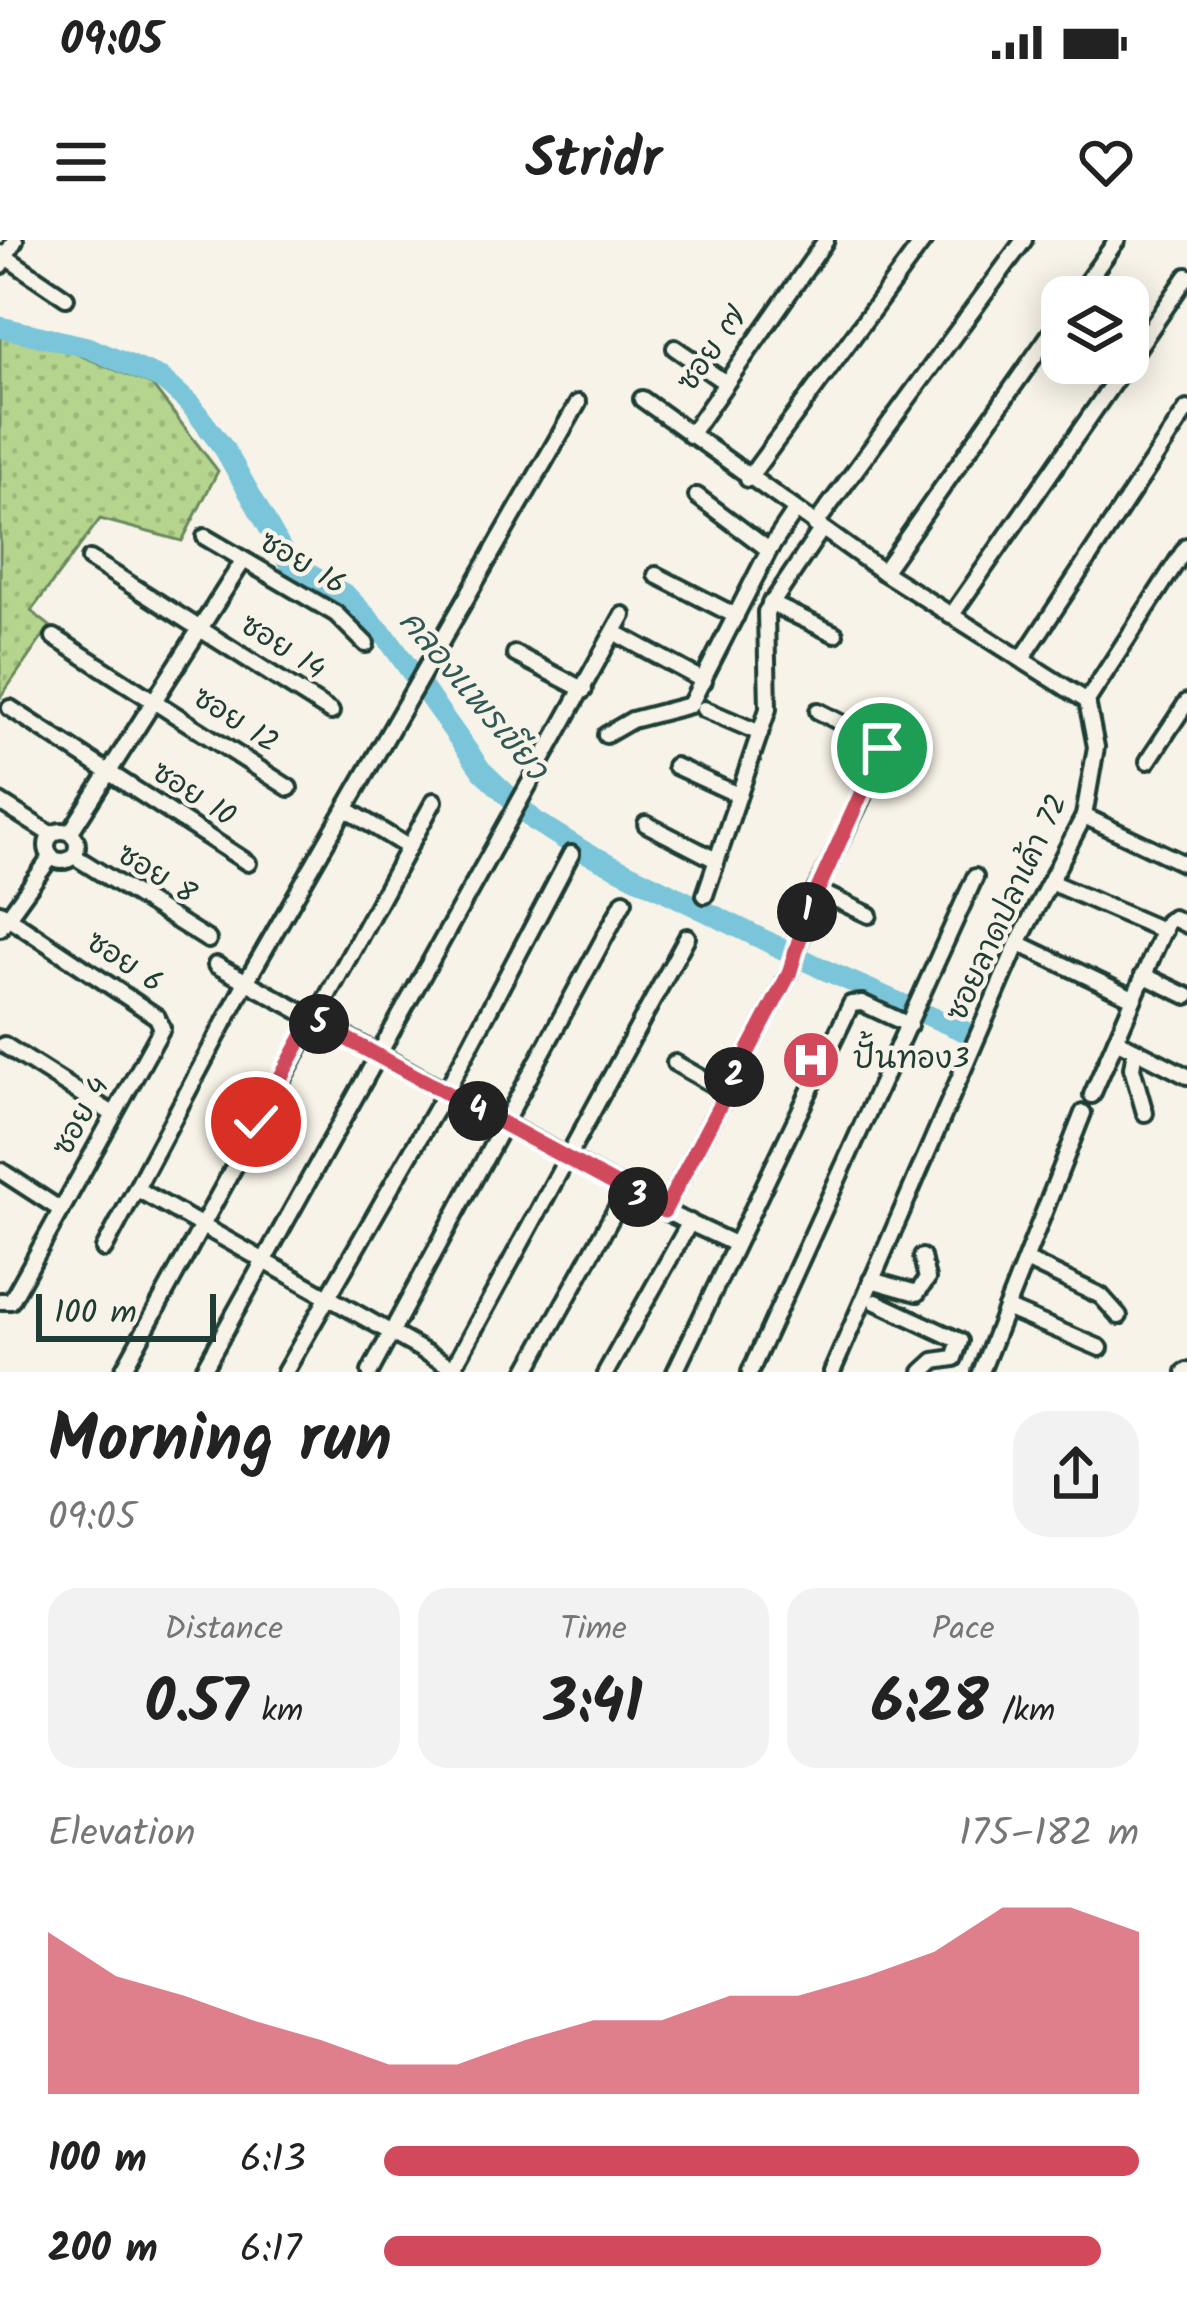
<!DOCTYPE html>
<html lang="en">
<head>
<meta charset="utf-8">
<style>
	body { margin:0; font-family:Kalam,"Playpen Sans Thai",sans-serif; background:#f2f2f2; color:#222; height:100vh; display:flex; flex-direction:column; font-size:45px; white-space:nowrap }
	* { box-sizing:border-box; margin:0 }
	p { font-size:39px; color:#767676 }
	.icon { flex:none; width:66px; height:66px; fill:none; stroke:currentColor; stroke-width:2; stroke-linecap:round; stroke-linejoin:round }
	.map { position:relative; height:1132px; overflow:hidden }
	.panel { display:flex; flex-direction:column; background:#fff; flex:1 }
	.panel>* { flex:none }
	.controls { position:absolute; left:1041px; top:36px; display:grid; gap:24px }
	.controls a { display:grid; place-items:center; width:108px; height:108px; border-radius:24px; background:#fff; box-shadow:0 6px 30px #0003; font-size:60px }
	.scale { position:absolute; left:36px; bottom:30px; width:180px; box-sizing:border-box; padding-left:12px; border:6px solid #1f3d34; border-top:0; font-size:33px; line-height:42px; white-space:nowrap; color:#1f3d34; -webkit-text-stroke:9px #f7f3e8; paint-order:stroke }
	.pin { position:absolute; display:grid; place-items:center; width:102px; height:102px; color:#fff; margin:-51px; border:6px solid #fff; border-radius:50%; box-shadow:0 3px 12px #0007 }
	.km { position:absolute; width:60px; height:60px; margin:-30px; border-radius:50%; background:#222; color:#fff; font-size:33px; line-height:60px; text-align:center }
	.round { display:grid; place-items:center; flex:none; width:126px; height:126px; border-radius:36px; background:#f2f2f2 }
	.headline { display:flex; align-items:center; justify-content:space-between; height:204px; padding:0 48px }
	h1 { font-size:66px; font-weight:700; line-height:90px }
	.stats { display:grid; grid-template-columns:repeat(3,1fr); gap:18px; height:204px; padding:12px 48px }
	.stats div { display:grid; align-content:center; border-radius:30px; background:#f2f2f2; text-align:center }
	.stats b { font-size:60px; font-weight:700 }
	.stats small { font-size:33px; font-weight:400 }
	.stats p { font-size:33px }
	.chart { height:336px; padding:24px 48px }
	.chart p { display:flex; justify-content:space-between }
	.chart svg { width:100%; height:216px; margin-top:12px; fill:#d1495b; opacity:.7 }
	ul { padding:0 48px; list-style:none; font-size:39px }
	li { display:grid; grid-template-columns:192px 144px 1fr; align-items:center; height:90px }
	li i { height:30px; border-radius:15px; background:#d1495b }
	.status { display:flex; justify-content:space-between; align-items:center; height:84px; padding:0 60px; background:#fff; direction:ltr }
	.status svg { height:33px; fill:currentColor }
	header { display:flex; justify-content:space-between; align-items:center; height:156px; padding:0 48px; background:#fff; font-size:54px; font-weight:700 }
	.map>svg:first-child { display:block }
	.grass { fill:url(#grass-dots); stroke:#6a8860; stroke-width:3 }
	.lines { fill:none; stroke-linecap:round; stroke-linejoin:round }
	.river { stroke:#7ac5da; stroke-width:21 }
	.minor-casing { stroke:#1f3d34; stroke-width:22 }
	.minor { stroke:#f7f3e8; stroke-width:14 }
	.route-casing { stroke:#fff; stroke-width:24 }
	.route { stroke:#d1495b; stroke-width:15 }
	.labels { text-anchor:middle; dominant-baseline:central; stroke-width:9; stroke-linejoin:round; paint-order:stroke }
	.street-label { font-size:30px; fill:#1f3d34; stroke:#f7f3e8 }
	.poi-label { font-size:30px; fill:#1f3d34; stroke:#f7f3e8; text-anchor:start }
	.water-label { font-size:33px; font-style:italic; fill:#315855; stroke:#f7f3e8 }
</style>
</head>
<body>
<div class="status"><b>09:05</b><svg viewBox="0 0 49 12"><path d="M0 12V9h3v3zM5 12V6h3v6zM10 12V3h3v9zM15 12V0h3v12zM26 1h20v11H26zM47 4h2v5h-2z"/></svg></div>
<header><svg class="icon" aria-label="menu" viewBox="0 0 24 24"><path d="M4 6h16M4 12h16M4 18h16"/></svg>Stridr<svg class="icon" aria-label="heart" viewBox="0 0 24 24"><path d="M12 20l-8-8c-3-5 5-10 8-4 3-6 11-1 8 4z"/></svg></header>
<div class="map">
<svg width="1187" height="1132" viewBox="0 0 1187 1132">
	<defs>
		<pattern id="grass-dots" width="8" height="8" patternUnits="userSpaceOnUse" patternTransform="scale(3)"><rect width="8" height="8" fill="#b5d48d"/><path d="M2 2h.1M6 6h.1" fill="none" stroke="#9bb77a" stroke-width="1.8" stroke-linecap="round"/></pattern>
	</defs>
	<rect width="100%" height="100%" fill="#f7f3e8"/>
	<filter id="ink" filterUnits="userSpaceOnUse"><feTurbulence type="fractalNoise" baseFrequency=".00833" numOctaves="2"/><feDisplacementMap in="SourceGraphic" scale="24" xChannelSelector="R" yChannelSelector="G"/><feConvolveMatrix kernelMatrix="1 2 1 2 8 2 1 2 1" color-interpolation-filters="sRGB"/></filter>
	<g filter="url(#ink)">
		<path class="grass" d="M0,95L75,113L152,145L218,231L182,301L100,279L31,371L50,386L0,458Z"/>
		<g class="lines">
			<path class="river" d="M0,87L87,107L162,139L190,164L225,210L289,323L346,355L387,398L482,531L535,581L583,611L825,730L968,793"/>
			<g class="minor-casing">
				<g id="minor">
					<path d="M0,13L66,58"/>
					<path d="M0,26L15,0"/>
					<path d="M1076,57L1117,0"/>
					<path d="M675,108L723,141"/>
					<path d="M1128,122L1187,36"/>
					<path d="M642,159L883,332L1087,461L1096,507L1084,576L1018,703L832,1132"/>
					<path d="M690,195L826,0"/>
					<path d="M748,239L924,0"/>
					<path d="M697,256L769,310"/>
					<path d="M815,285L1024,0"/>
					<path d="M205,297L336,374L366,404"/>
					<path d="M90,319L331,472"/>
					<path d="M883,332L1062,77"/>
					<path d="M656,335L736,376"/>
					<path d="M770,363L835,394"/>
					<path d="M951,376L1127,123"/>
					<path d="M621,396L704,441"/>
					<path d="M54,397L289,548"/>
					<path d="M515,414L584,450"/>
					<path d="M1022,419L1187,169"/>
					<path d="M1087,461L1187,306"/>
					<path d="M10,468L248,623"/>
					<path d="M704,469L760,493"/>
					<path d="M606,495L632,480L690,465L769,310L795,271"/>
					<path d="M1148,521L1187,462"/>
					<path d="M675,526L738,555"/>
					<path d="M0,562L52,595"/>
					<path d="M346,569L408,607"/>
					<path d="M1084,576L1187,625"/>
					<path d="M646,584L716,620"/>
					<circle cx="62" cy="606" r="15"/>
					<path d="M70,593L243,321"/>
					<path d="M74,616L208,700"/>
					<path d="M1050,642L1164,691"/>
					<path d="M816,650L869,675"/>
					<path d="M705,655L768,469L766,372L821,290"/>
					<path d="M0,672L157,777L162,788L11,1061H0"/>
					<path d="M0,688L51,617"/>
					<path d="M1018,703L1133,758"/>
					<path d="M216,725L664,971L735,1004"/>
					<path d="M1143,735L1187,756"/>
					<path d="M1116,800L1187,836"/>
					<path d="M4,805L113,874"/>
					<path d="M1135,810L1132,828L1145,873"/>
					<path d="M675,823L726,852"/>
					<path d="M1092,855L1167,682L1173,678L1187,685"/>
					<path d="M1,931L61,970"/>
					<path d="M137,949L457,1130"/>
					<path d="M664,971L789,734L816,650L882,517L875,500L818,471"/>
					<path d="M104,1009L246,742L578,163"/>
					<path d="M1026,1020L1101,1056L1119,1076"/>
					<path d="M871,1040L917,1053L927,1039L922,1017"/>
					<path d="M876,1062L960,1101L954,1118L934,1121L922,1132"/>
					<path d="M1006,1068L1100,1108"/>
					<path d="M122,1132L434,561"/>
					<path d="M202,1132L623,375"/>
					<path d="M285,1132L445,853L571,614"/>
					<path d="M370,1132L624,661"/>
					<path d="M451,1132L687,697"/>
					<path d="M526,1132L626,951"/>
					<path d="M606,1132L690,982"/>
					<path d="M675,1132L851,764L862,763L909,785"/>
					<path d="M750,1132L975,637"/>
					<path d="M981,1132L1083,873"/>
					<path d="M1185,1132L1187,1131"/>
				</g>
			</g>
			<use href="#minor" class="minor"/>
		</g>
	</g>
	<g class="lines" filter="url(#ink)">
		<g class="route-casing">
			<path id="route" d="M256,882L312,780L664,971L789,734L808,671L882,508"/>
		</g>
		<use href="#route" class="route"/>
	</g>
	<defs>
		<g id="hospital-disc" transform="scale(3)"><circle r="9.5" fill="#d1495b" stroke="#f7f3e8"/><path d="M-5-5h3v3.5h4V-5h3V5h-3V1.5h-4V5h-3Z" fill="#fff"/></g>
	</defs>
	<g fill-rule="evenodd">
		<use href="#hospital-disc" x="811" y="820"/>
	</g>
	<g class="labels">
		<g class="street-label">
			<text transform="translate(713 110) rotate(-54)">ซอย ๗</text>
			<text transform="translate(302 324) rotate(31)">ซอย 16</text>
			<text transform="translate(282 408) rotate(33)">ซอย 14</text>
			<text transform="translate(235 481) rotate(33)">ซอย 12</text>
			<text transform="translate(193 555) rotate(33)">ซอย 10</text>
			<text transform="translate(156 635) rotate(32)">ซอย 8</text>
			<text transform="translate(1008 668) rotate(-65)">ซอยลาดปลาเค้า 72</text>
			<text transform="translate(124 723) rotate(34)">ซอย 6</text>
			<text transform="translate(82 877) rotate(-61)">ซอย 4</text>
		</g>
		<g class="poi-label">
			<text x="853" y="820">ปั้นทอง3</text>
		</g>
		<g class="water-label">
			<text transform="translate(472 456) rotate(50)">คลองแพรเขียว</text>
		</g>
	</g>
</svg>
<div class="controls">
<a><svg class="icon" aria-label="layers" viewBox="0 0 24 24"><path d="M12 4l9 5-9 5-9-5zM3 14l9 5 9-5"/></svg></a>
</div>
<div class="scale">100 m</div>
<div class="pin" style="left:882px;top:508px;background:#1e9e55"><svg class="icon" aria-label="arrive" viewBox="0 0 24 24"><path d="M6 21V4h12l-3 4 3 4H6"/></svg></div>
<div class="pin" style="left:256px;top:882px;background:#d93025"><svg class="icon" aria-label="check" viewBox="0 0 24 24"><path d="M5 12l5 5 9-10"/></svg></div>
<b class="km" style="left:807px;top:672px">1</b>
<b class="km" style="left:734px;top:837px">2</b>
<b class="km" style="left:638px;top:957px">3</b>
<b class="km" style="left:478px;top:871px">4</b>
<b class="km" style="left:319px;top:784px">5</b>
</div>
<section class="panel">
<div class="headline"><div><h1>Morning run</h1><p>09:05</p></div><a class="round"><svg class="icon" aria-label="share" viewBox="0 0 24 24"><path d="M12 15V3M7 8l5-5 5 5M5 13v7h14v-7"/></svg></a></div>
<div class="stats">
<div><p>Distance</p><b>0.57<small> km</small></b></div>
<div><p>Time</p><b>3:41</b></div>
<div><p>Pace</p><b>6:28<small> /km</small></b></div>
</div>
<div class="chart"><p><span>Elevation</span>175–182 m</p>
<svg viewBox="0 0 160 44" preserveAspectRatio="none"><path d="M0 44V11L10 20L20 24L30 29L40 33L50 38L60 38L70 33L80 29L90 29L100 24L110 24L120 20L130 15L140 6L150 6L160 11V44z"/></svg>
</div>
<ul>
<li><b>100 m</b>6:13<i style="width:100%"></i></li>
<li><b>200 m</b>6:17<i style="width:95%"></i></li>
</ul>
</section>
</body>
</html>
